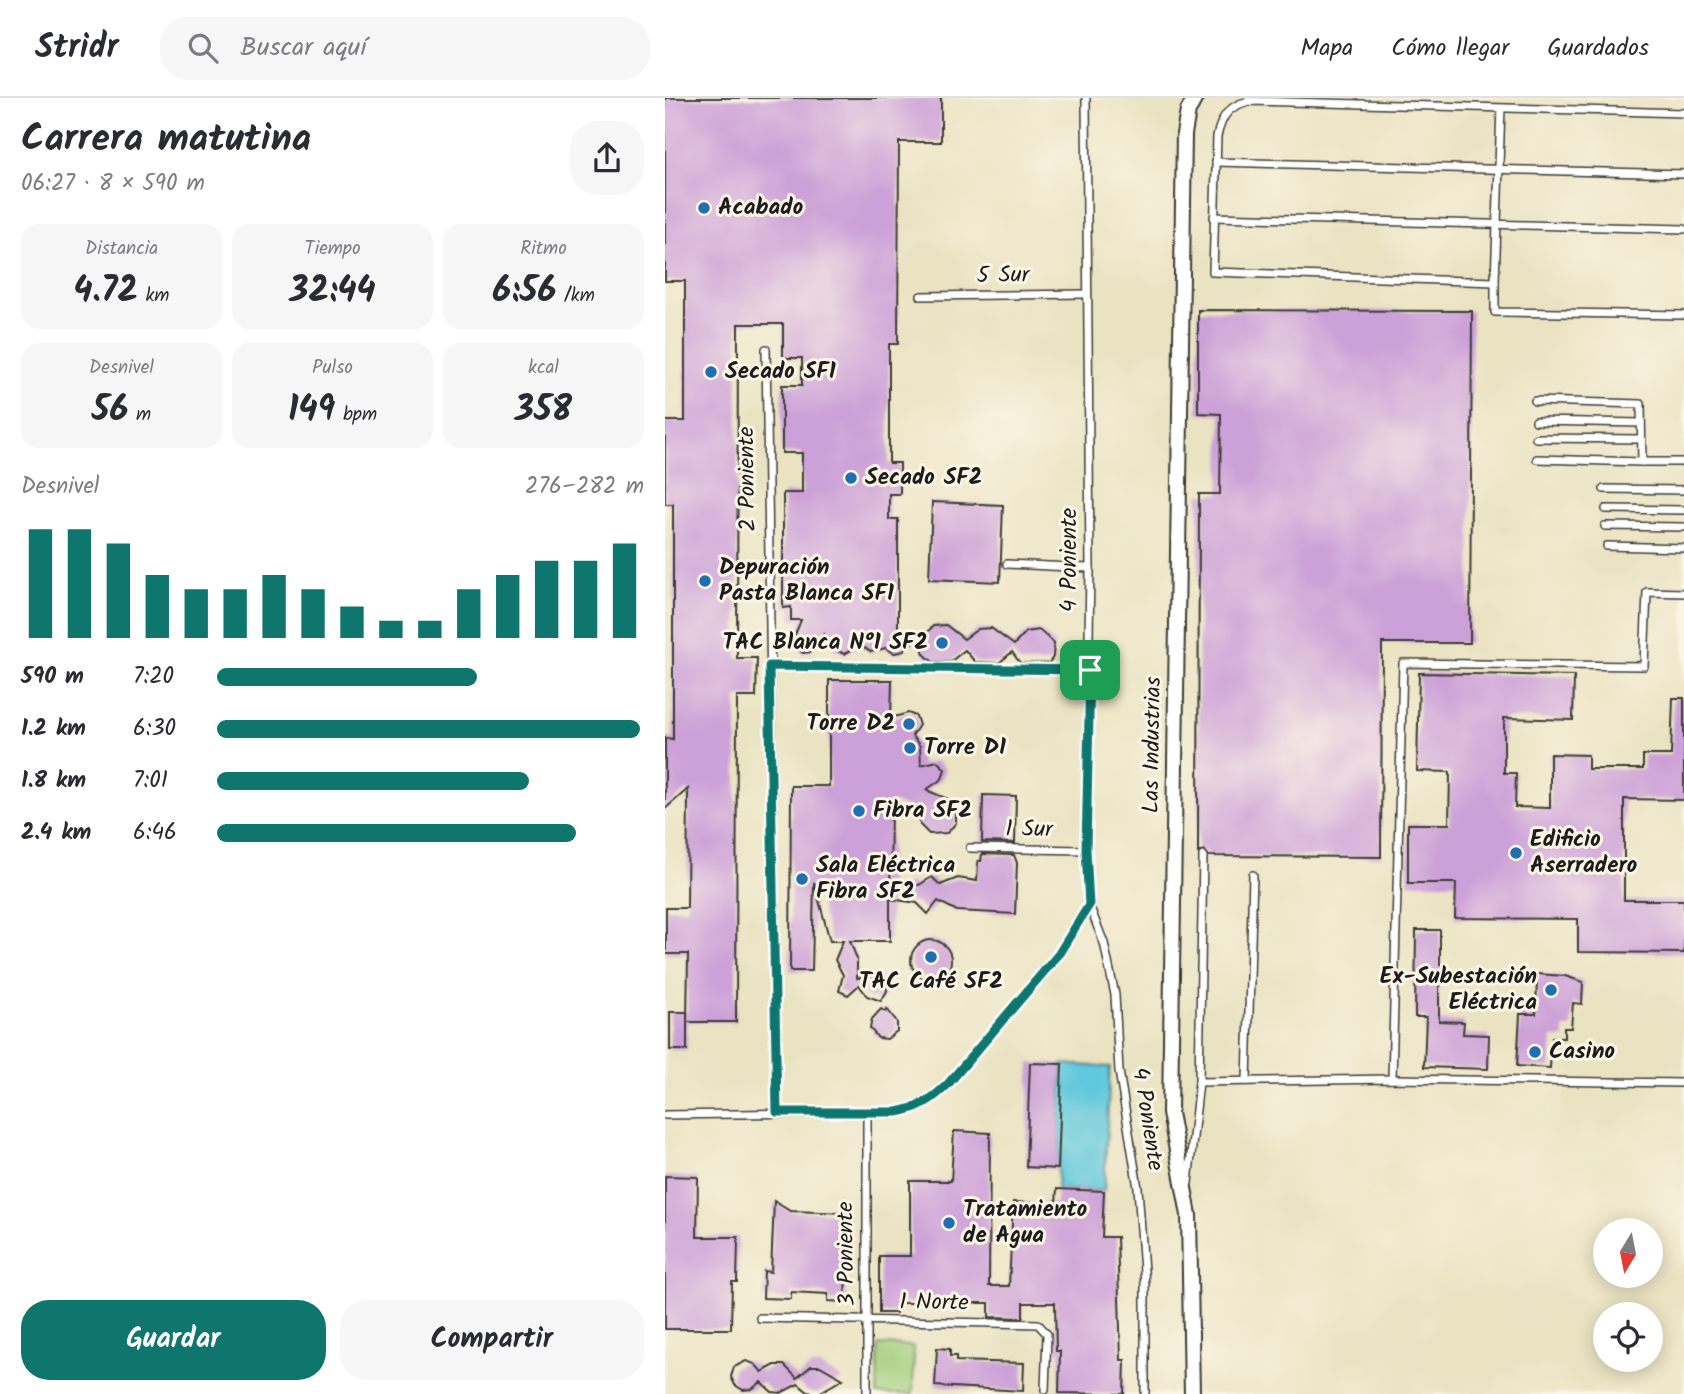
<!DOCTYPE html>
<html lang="es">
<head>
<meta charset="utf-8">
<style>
	body { margin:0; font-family:Kalam,sans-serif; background:#f7f7f7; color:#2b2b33; height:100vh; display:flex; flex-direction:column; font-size:26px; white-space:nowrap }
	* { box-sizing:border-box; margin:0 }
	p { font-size:23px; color:#7c7c81 }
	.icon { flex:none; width:38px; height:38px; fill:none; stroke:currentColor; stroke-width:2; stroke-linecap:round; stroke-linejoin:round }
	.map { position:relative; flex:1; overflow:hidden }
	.details { display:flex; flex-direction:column; background:#fff; width:665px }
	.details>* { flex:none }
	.needle { width:46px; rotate:190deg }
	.fabs { position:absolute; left:928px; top:1120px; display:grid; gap:14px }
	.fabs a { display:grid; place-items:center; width:70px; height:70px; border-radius:50%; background:#fff; box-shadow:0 4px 18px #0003; font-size:35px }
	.pin { position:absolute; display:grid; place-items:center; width:60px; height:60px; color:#fff; margin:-30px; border-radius:14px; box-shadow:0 4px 10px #0006 }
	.round { display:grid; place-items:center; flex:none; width:74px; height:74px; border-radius:28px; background:#f7f7f7 }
	.overview { display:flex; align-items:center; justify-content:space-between; height:119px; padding:0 21px }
	h1 { font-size:38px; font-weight:700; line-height:52px }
	.metrics { display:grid; grid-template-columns:repeat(3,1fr); gap:10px; height:119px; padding:7px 21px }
	.metrics div { display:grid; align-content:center; border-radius:18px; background:#f7f7f7; text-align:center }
	.metrics b { font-size:35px; font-weight:700 }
	.metrics small { font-size:19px; font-weight:400 }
	.metrics p { font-size:19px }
	.chart { height:196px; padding:14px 21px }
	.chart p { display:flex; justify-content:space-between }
	.chart svg { width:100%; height:126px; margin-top:7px; stroke:#0f766e; stroke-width:6 }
	.button { display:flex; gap:14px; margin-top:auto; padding:14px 21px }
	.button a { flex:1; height:80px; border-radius:28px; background:#0f766e; color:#fff; font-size:28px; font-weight:700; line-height:80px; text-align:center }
	.button a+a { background:#f7f7f7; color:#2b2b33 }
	ul { padding:0 21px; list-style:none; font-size:23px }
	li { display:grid; grid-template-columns:112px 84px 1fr; align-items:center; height:52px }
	li i { height:18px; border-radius:9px; background:#0f766e }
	header { display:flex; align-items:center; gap:42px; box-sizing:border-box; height:98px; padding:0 35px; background:#fff; border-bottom:2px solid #e1e1e2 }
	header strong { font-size:33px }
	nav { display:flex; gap:38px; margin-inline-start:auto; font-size:24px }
	.search { width:490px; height:63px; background:#f7f7f7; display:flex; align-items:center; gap:18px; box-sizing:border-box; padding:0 24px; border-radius:28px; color:#7c7c81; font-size:26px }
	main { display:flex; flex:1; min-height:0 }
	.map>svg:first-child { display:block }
	.green { fill:#9fce7c; stroke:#5e754c; stroke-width:2 }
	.water { fill:#60c8dc; stroke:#3e727c; stroke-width:2 }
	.building { fill:#cca0d8 }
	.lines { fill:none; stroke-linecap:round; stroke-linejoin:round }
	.service-casing { stroke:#3b3a35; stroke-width:10 }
	.minor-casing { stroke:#3b3a35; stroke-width:18 }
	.service { stroke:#fff; stroke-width:7 }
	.minor { stroke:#fff; stroke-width:14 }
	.route-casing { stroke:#fff; stroke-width:14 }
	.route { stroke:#0f766e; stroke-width:9 }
	.poi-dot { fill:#1f6fb2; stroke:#fcf5e5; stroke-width:2.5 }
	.labels { text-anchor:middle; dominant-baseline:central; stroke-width:6; stroke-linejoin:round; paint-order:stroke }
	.poi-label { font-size:23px; font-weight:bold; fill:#1c1c1c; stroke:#fcf5e5; text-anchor:start }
	.street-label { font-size:23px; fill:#1c1c1c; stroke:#fcf5e5 }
</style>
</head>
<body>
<header>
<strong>Stridr</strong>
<div class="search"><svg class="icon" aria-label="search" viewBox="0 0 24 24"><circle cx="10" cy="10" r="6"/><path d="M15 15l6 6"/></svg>Buscar aquí</div>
<nav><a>Mapa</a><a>Cómo llegar</a><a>Guardados</a></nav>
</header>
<main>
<section class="details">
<div class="overview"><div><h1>Carrera matutina</h1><p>06:27 · 8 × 590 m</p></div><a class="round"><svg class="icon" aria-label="share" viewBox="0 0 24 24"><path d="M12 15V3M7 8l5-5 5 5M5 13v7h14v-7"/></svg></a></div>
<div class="metrics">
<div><p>Distancia</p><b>4.72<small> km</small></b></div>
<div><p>Tiempo</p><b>32:44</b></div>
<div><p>Ritmo</p><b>6:56<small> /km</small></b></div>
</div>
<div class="metrics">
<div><p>Desnivel</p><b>56<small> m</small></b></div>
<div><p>Pulso</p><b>149<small> bpm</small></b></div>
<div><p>kcal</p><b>358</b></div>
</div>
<div class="chart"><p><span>Desnivel</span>276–282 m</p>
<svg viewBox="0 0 160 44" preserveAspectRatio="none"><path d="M5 44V6M15 44V6M25 44V11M35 44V22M45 44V27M55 44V27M65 44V22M75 44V27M85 44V33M95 44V38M105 44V38M115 44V27M125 44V22M135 44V17M145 44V17M155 44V11"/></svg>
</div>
<ul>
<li><b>590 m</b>7:20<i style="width:61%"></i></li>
<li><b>1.2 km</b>6:30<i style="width:99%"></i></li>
<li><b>1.8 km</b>7:01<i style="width:73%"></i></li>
<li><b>2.4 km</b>6:46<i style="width:84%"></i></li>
</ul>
<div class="button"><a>Guardar</a><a>Compartir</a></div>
</section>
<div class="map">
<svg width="1019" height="1296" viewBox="0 0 1019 1296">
	<rect width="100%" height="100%" fill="#fcf5e5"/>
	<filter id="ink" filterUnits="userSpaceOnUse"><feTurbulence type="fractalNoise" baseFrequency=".0143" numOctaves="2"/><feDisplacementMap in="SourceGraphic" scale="14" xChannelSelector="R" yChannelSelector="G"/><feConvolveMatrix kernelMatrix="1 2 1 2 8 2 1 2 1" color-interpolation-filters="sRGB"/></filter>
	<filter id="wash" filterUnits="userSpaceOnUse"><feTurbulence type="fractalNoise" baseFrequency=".00686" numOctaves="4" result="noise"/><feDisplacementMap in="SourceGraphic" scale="28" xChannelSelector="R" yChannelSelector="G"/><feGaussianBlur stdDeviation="1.57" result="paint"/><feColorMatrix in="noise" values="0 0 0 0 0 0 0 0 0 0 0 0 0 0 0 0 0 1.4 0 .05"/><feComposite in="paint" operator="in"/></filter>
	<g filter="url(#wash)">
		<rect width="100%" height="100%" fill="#eae3c2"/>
		<path class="green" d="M213,1247L249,1248L248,1296H212Z"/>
		<path class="water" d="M397,966L445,969L439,1093L392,1091Z"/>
		<g id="blocks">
			<g class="building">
				<path d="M0,0H276V44H234L233,246H224V365H235V396H224V421H233V532L247,545L236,554L229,555L220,550L206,554L195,547L179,556L171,552L159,536L145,554L138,555L130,549L128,542L136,522H126V509L118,510V395H137V355H117V287H137V260H118V226H73L72,560H92L91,599H72L71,924H22L23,856H1V810H22L23,691L0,711V640L8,641V406H0V323H20V183H0Z"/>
				<path d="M533,212L807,213L805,545H717L716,759L544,758L539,752L533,755L534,396H555L556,316L533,315Z"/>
				<path d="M267,404L338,407L335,484L264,481Z"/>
				<path d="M281,527L299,541L313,531L326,530L349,547L361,534L374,532L389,545L388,559L384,565H355L347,554L334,565L310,564L300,552L285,564H268L259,556L255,542L268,528Z"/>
				<path d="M754,575L909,578L908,622L839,620V675H851L850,709L885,710V656L923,657V671H978V657H1006L1008,600H1019V702L959,701V802H1019V855L913,854V821L790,820L791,785H743V726H784L785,674L752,673Z"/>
				<path d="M164,582H227L226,620L243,615L251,618L254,627L247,638L255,648L256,667L272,663L280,671L277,681L261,692L283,701L291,712V725L282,735L264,736L255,727L253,713L226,704L225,796L241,786L254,787L267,779L275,787L293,780L312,783L313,763H316L317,756L349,757L352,765L350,816L292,813L273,803L263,816L252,805L225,801V843H185L192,861V880L211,877L220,882L222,893L216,903L202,898L194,887L183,897L174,893L178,877L170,862L178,843H165L149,784L147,873H125L126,688H164Z"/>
				<path d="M318,697L351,698L350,745L317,744Z"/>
				<path d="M751,832H775V867H781L780,885H774V923L799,924L798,936L824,937L823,971L759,969L761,919H750Z"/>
				<circle cx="266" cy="862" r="20"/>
				<path d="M872,876L900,878L918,884L917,906L908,905L906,930H899V940H887L885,970L852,968L855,916H871Z"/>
				<path d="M216,911L221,914L222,911L232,924V933L222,941L213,940L205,930L207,921Z"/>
				<rect x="5" y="914" width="17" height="38"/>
				<path d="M365,965L397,966L393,1071L361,1069Z"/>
				<path d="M289,1033L325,1035L324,1188H344L348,1104L391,1106L392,1091L439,1093L437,1139H452L456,1262H460L459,1296L394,1295L395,1253H391L390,1205H358V1220L324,1219V1205H231V1215H214V1158H245V1083H286Z"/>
				<path d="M0,1078L33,1079L32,1139H73L72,1184H67L66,1231H0Z"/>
				<path d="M109,1103L125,1113L183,1115L180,1204L163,1203V1196L126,1194V1201L98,1200L99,1173L106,1174Z"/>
				<path d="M272,1250L285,1251V1258H291V1263L359,1265L358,1293L270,1288Z"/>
				<path d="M81,1263L90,1266L97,1274L110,1267H119L132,1280L146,1268H155L178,1281L152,1296L143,1294L133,1286L116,1295L107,1294L96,1284L87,1291L78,1292L70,1287L66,1279L69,1269Z"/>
			</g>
		</g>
	</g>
	<g filter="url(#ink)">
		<use href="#blocks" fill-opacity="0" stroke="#3b3a35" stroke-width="2"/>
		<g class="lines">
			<g class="service-casing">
				<g id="service">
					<path d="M421,0L425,470L421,752L424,807L439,845L450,897L454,973L473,1090L480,1187V1296"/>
					<path d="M836,10L830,184L548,174L552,38C557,18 563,8 584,3L1019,15"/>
					<path d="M551,64L1019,76"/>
					<path d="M549,119L1019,131"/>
					<path d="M830,184V214L1019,217"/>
					<path d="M256,198L421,196"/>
					<path d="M101,251L112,1014"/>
					<path d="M870,303L976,306L977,364H1019"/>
					<path d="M871,323L976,325"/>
					<path d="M871,340L976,341"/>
					<path d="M872,361L977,364"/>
					<path d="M939,391L1019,392"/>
					<path d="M941,411L1019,412"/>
					<path d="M940,428L1019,429"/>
					<path d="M942,448L1019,450"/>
					<path d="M342,466L425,470"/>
					<path d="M104,568L425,572"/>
					<path d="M305,750L421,752"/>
					<path d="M727,981L738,565L979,568L982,494L1019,495"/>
					<path d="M582,983L588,777"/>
					<path d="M534,984L538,758"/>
					<path d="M0,1017L232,1014C254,1010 267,1002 283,986L393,857L424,807"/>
					<path d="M523,1085L534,984L727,981L1019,985"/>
					<path d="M95,1220L373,1226L382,1236L380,1292"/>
					<path d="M202,1296V1015"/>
				</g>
			</g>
			<g class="minor-casing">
				<path id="minor" d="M527,1296L524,1117L505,1015L519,36L523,13L530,0"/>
			</g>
			<use href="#service" class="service"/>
			<use href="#minor" class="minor"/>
		</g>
	</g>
	<g class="lines" filter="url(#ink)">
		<g class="route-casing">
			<path id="route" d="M104,568L425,572L421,752L424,807L393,857L283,986C267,1002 254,1010 232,1014H112Z"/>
		</g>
		<use href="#route" class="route"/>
	</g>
	<g class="poi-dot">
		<circle cx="39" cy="110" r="7"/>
		<circle cx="46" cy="274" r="7"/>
		<circle cx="186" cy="380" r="7"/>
		<circle cx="40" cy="483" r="7"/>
		<circle cx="277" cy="545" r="7"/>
		<circle cx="244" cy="626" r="7"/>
		<circle cx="245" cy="650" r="7"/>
		<circle cx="194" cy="713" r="7"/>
		<circle cx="851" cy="755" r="7"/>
		<circle cx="137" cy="781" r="7"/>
		<circle cx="266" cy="859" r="7"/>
		<circle cx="886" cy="892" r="7"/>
		<circle cx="870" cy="954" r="7"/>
		<circle cx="284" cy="1125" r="7"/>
	</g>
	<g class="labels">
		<g class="poi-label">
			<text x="53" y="110">Acabado</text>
			<text x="60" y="274">Secado SF1</text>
			<text x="200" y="380">Secado SF2</text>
			<text x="54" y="470">Depuración<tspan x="54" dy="26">Pasta Blanca SF1</tspan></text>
			<text x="263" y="545" text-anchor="end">TAC Blanca N°1 SF2</text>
			<text x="230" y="626" text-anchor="end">Torre D2</text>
			<text x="259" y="650">Torre D1</text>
			<text x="208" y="713">Fibra SF2</text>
			<text x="865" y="742">Edificio<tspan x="865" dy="26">Aserradero</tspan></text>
			<text x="151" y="768">Sala Eléctrica<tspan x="151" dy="26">Fibra SF2</tspan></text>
			<text x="872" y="879" text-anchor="end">Ex-Subestación<tspan x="872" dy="26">Eléctrica</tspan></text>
			<text x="266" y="884" text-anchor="middle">TAC Café SF2</text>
			<text x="884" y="954">Casino</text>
			<text x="298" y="1112">Tratamiento<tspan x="298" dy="26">de Agua</tspan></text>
		</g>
		<g class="street-label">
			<text transform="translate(338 178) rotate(-1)">5 Sur</text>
			<text transform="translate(83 381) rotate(-91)">2 Poniente</text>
			<text transform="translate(405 462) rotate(-90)">4 Poniente</text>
			<text transform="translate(488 647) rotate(-89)">Las Industrias</text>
			<text transform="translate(364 732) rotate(1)">1 Sur</text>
			<text transform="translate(482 1021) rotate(81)">4 Poniente</text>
			<text transform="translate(182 1156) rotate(-91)">3 Poniente</text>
			<text transform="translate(269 1205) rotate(1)">1 Norte</text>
		</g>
	</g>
</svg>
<div class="fabs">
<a><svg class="needle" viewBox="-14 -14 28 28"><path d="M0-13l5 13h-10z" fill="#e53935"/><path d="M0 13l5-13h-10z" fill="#7c7c81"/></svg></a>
<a><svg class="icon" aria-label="locate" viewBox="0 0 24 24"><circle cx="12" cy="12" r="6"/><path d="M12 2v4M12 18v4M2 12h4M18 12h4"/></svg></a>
</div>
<div class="pin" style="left:425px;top:572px;background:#1e9e55"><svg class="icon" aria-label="arrive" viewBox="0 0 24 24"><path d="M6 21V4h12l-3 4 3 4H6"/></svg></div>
</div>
</main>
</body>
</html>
